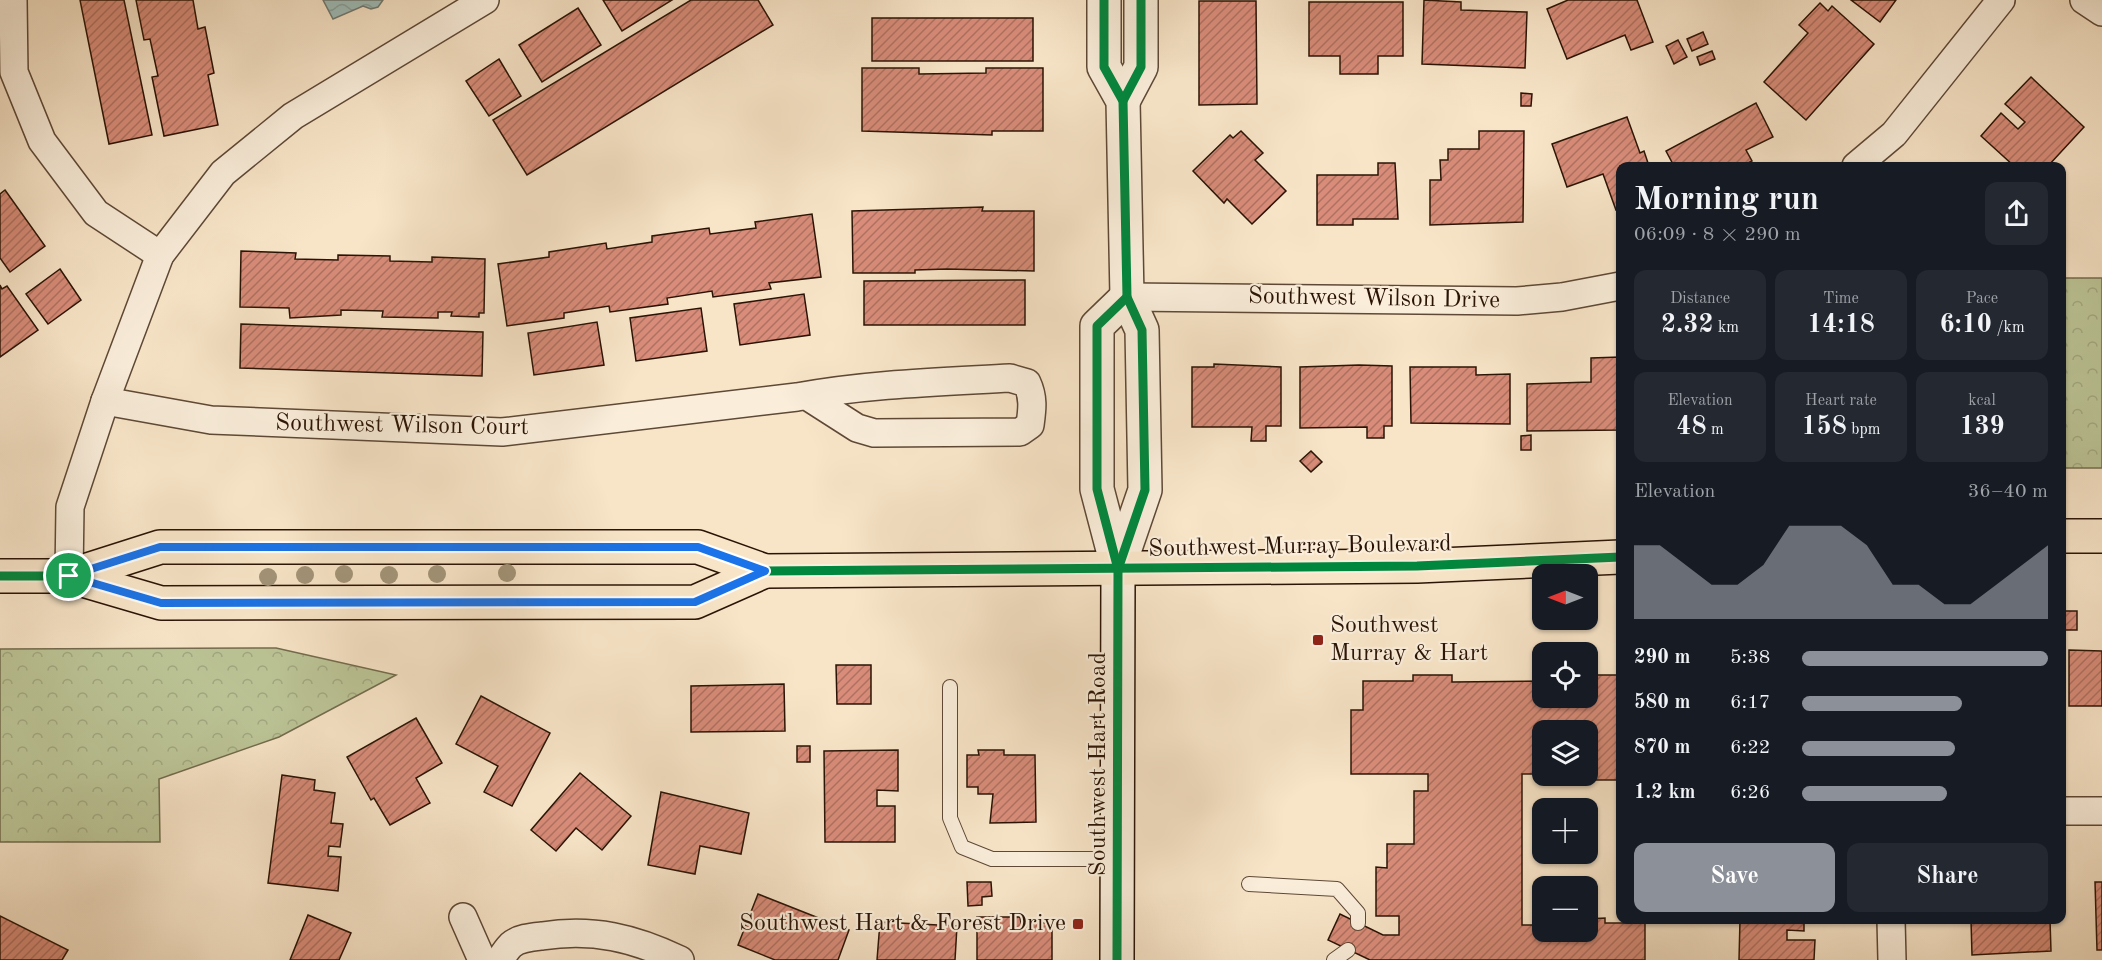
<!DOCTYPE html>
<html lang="en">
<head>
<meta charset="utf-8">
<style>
	body { margin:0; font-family:"Old Standard TT",serif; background:#242831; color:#f1f3f6; height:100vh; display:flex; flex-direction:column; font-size:22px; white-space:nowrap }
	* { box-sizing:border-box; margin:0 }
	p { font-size:20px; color:#9ea1a6 }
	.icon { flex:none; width:33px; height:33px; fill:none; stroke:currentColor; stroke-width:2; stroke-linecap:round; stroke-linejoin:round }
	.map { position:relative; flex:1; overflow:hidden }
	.drawer { position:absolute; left:1616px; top:162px; width:450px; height:762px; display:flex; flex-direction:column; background:#171b24; border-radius:12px; box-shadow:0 2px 4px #0004 }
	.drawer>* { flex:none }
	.needle { width:39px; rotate:270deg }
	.controls { position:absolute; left:1532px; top:564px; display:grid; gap:12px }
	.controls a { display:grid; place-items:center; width:66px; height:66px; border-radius:12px; background:#171b24; box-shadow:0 2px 4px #0004; font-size:30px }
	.pin { position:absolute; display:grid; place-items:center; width:51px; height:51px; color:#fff; margin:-26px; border:3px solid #fff; border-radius:50%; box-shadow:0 2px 6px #0007 }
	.round { display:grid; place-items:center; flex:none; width:63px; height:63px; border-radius:12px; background:#242831 }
	.overview { display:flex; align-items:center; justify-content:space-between; height:102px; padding:0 18px }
	h1 { font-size:33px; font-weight:700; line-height:45px }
	.stats { display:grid; grid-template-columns:repeat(3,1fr); gap:9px; height:102px; padding:6px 18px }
	.stats div { display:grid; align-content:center; border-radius:12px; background:#242831; text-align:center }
	.stats b { font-size:26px; font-weight:700 }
	.stats small { font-size:16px; font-weight:400 }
	.stats p { font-size:16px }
	.chart { height:168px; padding:12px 18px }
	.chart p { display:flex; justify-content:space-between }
	.chart svg { width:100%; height:108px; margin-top:6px; fill:#8c9099; opacity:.7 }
	.primary-button { display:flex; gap:12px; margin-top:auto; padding:12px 18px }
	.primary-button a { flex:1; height:69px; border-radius:12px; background:#8c9099; color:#fff; font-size:24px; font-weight:700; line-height:69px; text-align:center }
	.primary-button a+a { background:#242831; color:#f1f3f6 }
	ul { padding:0 18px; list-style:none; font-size:20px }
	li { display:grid; grid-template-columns:96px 72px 1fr; align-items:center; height:45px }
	li i { height:15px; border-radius:8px; background:#8c9099 }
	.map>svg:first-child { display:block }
	.forest { fill:url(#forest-crowns); stroke:#736c4e; stroke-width:1.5 }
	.water { fill:url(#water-waves); stroke:#707a72; stroke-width:1.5 }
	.building { fill:url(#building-hatch); stroke:#2a1305; stroke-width:1.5 }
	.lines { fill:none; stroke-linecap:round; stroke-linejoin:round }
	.service-casing { stroke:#5e4836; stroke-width:16 }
	.minor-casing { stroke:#5e4836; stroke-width:30 }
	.tertiary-casing { stroke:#5e4836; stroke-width:36 }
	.secondary-casing { stroke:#2a1305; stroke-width:36 }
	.primary-casing { stroke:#2a1305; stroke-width:36 }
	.service { stroke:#faeedb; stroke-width:14 }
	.minor { stroke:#faeedb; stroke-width:27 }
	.tertiary { stroke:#faeedb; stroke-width:33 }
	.secondary { stroke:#faeedb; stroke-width:33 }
	.primary { stroke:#f8e5c8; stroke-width:33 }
	.cycleway-casing { stroke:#faeedb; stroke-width:13 }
	.cycleway { stroke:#00873e; stroke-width:9 }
	.tree { fill:#a39479 }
	.route-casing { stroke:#fff; stroke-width:12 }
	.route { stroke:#1a73e8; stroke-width:8 }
	.poi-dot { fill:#8f2418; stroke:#faeedb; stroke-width:2 }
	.labels { text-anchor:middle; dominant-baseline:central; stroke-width:4.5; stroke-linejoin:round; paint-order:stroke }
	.street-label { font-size:24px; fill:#2a1305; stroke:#faeedb }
	.poi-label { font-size:24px; fill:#2a1305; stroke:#faeedb; text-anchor:start }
</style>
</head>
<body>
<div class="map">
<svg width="2102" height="960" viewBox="0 0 2102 960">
	<defs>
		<pattern id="forest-crowns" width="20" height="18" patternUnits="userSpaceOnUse" patternTransform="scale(1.5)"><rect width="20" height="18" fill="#bcc597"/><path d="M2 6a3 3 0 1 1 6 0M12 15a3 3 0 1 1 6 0" fill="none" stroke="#a2a881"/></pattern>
		<pattern id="water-waves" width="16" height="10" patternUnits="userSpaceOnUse" patternTransform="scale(1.5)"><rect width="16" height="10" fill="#9ebeba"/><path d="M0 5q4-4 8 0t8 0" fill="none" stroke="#88a29e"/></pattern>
		<pattern id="building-hatch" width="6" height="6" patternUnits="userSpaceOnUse" patternTransform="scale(1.5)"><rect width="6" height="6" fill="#d88c79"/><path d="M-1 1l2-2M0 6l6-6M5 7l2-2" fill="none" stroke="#af7161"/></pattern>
	</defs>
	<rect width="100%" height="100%" fill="#f8e5c8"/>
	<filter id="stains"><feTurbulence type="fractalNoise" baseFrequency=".00333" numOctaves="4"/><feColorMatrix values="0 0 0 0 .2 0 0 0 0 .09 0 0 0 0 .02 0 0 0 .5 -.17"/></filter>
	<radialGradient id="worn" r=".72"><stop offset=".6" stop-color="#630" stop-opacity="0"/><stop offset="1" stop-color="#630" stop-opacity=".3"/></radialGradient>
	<g class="forest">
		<rect x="2061" y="278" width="41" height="190"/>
		<path d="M276,648L396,675L279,737L159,779L160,842H0V649Z"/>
	</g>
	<path class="water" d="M323,0H383L378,7L371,9L363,6L333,19Z"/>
	<g class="building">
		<path d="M80,0H124L152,135L109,144Z"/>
		<path d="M136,0H193L198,29L205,27L214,73L208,75L218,125L164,136L152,77L158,76L150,39L144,40Z"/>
		<path d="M603,0H672L622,31Z"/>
		<path d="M691,0H758L773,25L527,175L493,120Z"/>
		<path d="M1424,0L1461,2V10L1527,12L1525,68L1422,64Z"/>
		<path d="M1637,0L1653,42L1631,50L1625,35L1567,59L1547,9L1568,0Z"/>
		<path d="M1851,0H1896L1880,22Z"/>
		<path d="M1199,1H1256L1257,104L1199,105Z"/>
		<path d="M1309,2H1403V56H1378V74H1340V56H1309Z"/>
		<path d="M1820,3L1828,11L1832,6L1874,44L1806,120L1764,82L1808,33L1799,25Z"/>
		<path d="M578,8L601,45L542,82L519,45Z"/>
		<rect x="872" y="18" width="161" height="43"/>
		<path d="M1703,32L1708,44L1692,51L1687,39Z"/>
		<path d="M1678,40L1687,57L1674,64L1666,46Z"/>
		<path d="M1712,51L1715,59L1700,65L1697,57Z"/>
		<path d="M499,59L521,96L489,116L466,81Z"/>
		<path d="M862,68H919V74L986,73V68H1043V131H992V135L862,131Z"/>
		<path d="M2031,77L2084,127L2048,166H2014L1981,136L2001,113L2018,129L2025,122L2005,104Z"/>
		<path d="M1521,93L1532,94L1531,106H1521Z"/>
		<path d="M1756,103L1773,137L1746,150L1752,161L1742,166H1674L1666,151Z"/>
		<path d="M1627,117L1640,153L1644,151L1649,166H1620V209L1616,210L1603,174L1567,187L1552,144Z"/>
		<path d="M1241,131L1263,153L1255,160L1286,191L1252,224L1227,199L1224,203L1193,171L1230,135L1233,138Z"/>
		<path d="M1479,131H1524L1523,222L1430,225V180H1441L1440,160H1448V149H1479Z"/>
		<path d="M1378,163H1395L1398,219H1353V225H1317V175H1378Z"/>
		<path d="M5,190L45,246L10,272L0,258V194Z"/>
		<path d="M983,207L982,211H1034V271L947,269L915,270V273H853L852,211Z"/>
		<path d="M812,214L821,277L769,283L771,289L713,297L712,291L667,298L668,304L610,312L609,306L564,313V318L507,326L498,264L549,257V252L606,243L607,249L652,242V236L709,228L710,234L756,228L755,222Z"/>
		<path d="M241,251L296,253L295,259L338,260V255L390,256V261L432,262V257L485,259L484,313H479V317L451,316L452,312H438V318L382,317L383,311L341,310V315L290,318L289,308L240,307Z"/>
		<path d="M60,269L81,300L48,324L26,294Z"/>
		<path d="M1025,280V325H864V281Z"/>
		<path d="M0,285L2,289L7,286L38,330L0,357Z"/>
		<path d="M804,294L810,335L740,345L734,304Z"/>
		<path d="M701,308L707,351L636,361L630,318Z"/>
		<path d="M597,322L604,365L534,375L528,333Z"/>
		<path d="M241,324L483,332L482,376L240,368Z"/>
		<path d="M1620,357V430L1527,431V384L1591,382V358Z"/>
		<path d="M1214,364L1281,367V426H1266V441H1251L1252,427H1192V367H1214Z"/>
		<path d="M1359,365L1392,366V426H1384V438H1367V427L1300,428V367Z"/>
		<path d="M1410,367H1476V375L1510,374V424L1411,423Z"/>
		<path d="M1531,435V450H1521V436Z"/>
		<path d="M1311,451L1322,462L1311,472L1300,461Z"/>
		<rect x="2061" y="611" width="16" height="19"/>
		<path d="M2069,650L2102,651V706H2069Z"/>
		<path d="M836,665H871V704H837Z"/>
		<path d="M1413,675H1452V682L1542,681V698H1587V675H1620V780H1583V776H1587V730H1542V774H1522V925H1542V932H1587V919L1605,918V923H1645V960H1370L1328,940L1340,914L1383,935H1399V916H1376V867L1387,868V844H1414V791H1428V774H1351V710H1363V681H1413Z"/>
		<path d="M784,684L785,731L691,732V686Z"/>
		<path d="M481,696L550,733L512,806L484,792L498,766L456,744Z"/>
		<path d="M416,718L442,763L416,778L430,803L390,825L374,798L371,800L347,757Z"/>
		<rect x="797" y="746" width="13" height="16"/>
		<path d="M898,750V791L877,790V806H895V842H825L824,751Z"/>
		<path d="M978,750H1004V755H1035L1036,822L990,823L993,794H978V787H967V755H979Z"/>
		<path d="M580,773L631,816L602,850L576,828L556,851L531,830Z"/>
		<path d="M282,775L315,780L314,790L335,793L331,823L343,824L340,847L329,846L328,856L341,857L338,891L268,883Z"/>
		<path d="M661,792L749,813L741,854L700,846L695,874L648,865Z"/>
		<path d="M967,882H991L992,896L982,897V905L968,906Z"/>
		<path d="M2095,882H2102V950H2097Z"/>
		<path d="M758,894L849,930L838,960H775L738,945Z"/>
		<path d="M308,915L351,933L339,960H290Z"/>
		<path d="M0,916L68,950L62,960H0Z"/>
		<path d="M977,917H1020L1021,923H1052V960H977Z"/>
		<path d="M1740,920H1804V931L1787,930V940H1815L1814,960H1739Z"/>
		<path d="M1971,920H2050L2051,951L1972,955Z"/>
		<path d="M880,922L957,926L955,960H877Z"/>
	</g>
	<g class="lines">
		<g class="service-casing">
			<g id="service">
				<path d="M950,687V818L962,847L992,859H1117"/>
				<path d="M1249,884L1337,889L1358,913V923"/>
				<path d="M1334,960L1348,950"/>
			</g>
		</g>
		<g class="minor-casing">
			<g id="minor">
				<path d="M13,0L14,72L42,141L96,213L160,255"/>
				<path d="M2084,0L2102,12"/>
				<path d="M1856,166L1894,134L2001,0"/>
				<path d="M1127,297L1517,301L1562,297L1620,286"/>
				<path d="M105,401L211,420L502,432L797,397C868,384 939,382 1010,378L1027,383C1034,398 1032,410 1030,425L1020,432L874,433L857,428L807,396"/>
				<path d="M69,576L70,507L105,401L160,255L223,173L293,116L485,0"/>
				<path d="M2061,811H2102"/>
				<path d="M463,917L482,960"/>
				<path d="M1891,920L1892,960"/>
				<path d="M500,960C503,955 507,949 511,945C519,938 532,937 542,936C593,928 634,938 680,960"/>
			</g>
		</g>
		<g class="tertiary-casing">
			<g id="tertiary">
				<path d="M1104,0V67L1123,101L1127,297L1142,330L1145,490L1118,569"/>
				<path d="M1123,101L1141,67V0"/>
				<path d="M1118,569L1097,489V326L1127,297"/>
			</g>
		</g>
		<g class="secondary-casing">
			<path id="secondary" d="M1117,960L1118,569"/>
		</g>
		<g class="primary-casing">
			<g id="primary">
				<path d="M2061,536H2102"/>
				<path d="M0,576H69L161,603L695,602L765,571"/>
				<path d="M69,576L160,547H698L765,571L1417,566L1620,557"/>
			</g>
		</g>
		<use href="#service" class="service"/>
		<use href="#minor" class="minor"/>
		<use href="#tertiary" class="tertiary"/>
		<use href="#secondary" class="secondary"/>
		<use href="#primary" class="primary"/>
		<g class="cycleway-casing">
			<g id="cycleway">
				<path d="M1104,0V67L1123,101L1127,297L1142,330L1145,490L1118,569"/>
				<path d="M1123,101L1141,67V0"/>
				<path d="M0,576H69L161,603L695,602L765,571"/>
				<path d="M69,576L160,547H698L765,571L1417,566L1620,557"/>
				<path d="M1117,960L1118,569L1097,489V326L1127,297"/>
			</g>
		</g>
		<use href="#cycleway" class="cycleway"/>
	</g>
	<g class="tree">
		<circle cx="507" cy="573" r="9"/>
		<circle cx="344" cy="574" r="9"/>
		<circle cx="437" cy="574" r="9"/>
		<circle cx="305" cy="575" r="9"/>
		<circle cx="389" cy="575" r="9"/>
		<circle cx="268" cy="577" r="9"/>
	</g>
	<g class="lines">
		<g class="route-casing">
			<path id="route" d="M160,547H698L765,571L695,602L161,603L69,576Z"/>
		</g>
		<use href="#route" class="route"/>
	</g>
	<g class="poi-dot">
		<rect x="1312" y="634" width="12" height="12" rx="3"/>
		<rect x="1072" y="918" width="12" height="12" rx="3"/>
	</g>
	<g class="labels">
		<g class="street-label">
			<text transform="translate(1374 299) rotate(1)">Southwest Wilson Drive</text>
			<text transform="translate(402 426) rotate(1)">Southwest Wilson Court</text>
			<text transform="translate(1300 547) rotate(-1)">Southwest Murray Boulevard</text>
			<text transform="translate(1099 764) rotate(-90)">Southwest Hart Road</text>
		</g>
		<g class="poi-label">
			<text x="1330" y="626">Southwest<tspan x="1330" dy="28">Murray &amp; Hart</tspan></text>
			<text x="1066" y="924" text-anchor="end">Southwest Hart &amp; Forest Drive</text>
		</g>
	</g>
	<rect width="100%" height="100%" filter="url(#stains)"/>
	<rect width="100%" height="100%" fill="url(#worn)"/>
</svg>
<div class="controls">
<a><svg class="needle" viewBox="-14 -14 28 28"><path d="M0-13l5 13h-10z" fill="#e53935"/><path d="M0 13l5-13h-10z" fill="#9ea1a6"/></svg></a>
<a><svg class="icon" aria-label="locate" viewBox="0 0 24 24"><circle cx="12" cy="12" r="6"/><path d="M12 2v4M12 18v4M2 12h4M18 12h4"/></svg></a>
<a><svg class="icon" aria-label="layers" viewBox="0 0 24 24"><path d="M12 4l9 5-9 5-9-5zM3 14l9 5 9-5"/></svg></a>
<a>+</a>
<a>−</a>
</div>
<div class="pin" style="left:69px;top:576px;background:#1e9e55"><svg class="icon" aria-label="arrive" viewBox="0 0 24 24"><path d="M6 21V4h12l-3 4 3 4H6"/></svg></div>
<section class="drawer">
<div class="overview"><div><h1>Morning run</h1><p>06:09 · 8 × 290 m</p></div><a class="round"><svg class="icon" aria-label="share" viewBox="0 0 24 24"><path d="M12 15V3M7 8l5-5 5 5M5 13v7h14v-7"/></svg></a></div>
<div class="stats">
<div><p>Distance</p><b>2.32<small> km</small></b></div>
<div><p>Time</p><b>14:18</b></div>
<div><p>Pace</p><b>6:10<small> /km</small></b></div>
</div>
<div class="stats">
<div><p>Elevation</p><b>48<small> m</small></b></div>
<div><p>Heart rate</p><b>158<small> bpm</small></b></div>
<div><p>kcal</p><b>139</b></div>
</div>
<div class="chart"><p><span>Elevation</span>36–40 m</p>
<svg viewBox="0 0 160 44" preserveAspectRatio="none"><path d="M0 44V14L10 14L20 22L30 30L40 30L50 22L60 6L70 6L80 6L90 14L100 30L110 30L120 38L130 38L140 30L150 22L160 14V44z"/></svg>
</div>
<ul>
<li><b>290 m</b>5:38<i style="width:100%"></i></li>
<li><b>580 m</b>6:17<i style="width:65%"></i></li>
<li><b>870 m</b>6:22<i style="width:62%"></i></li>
<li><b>1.2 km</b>6:26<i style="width:59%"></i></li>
</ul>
<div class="primary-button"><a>Save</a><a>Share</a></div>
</section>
</div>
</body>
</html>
